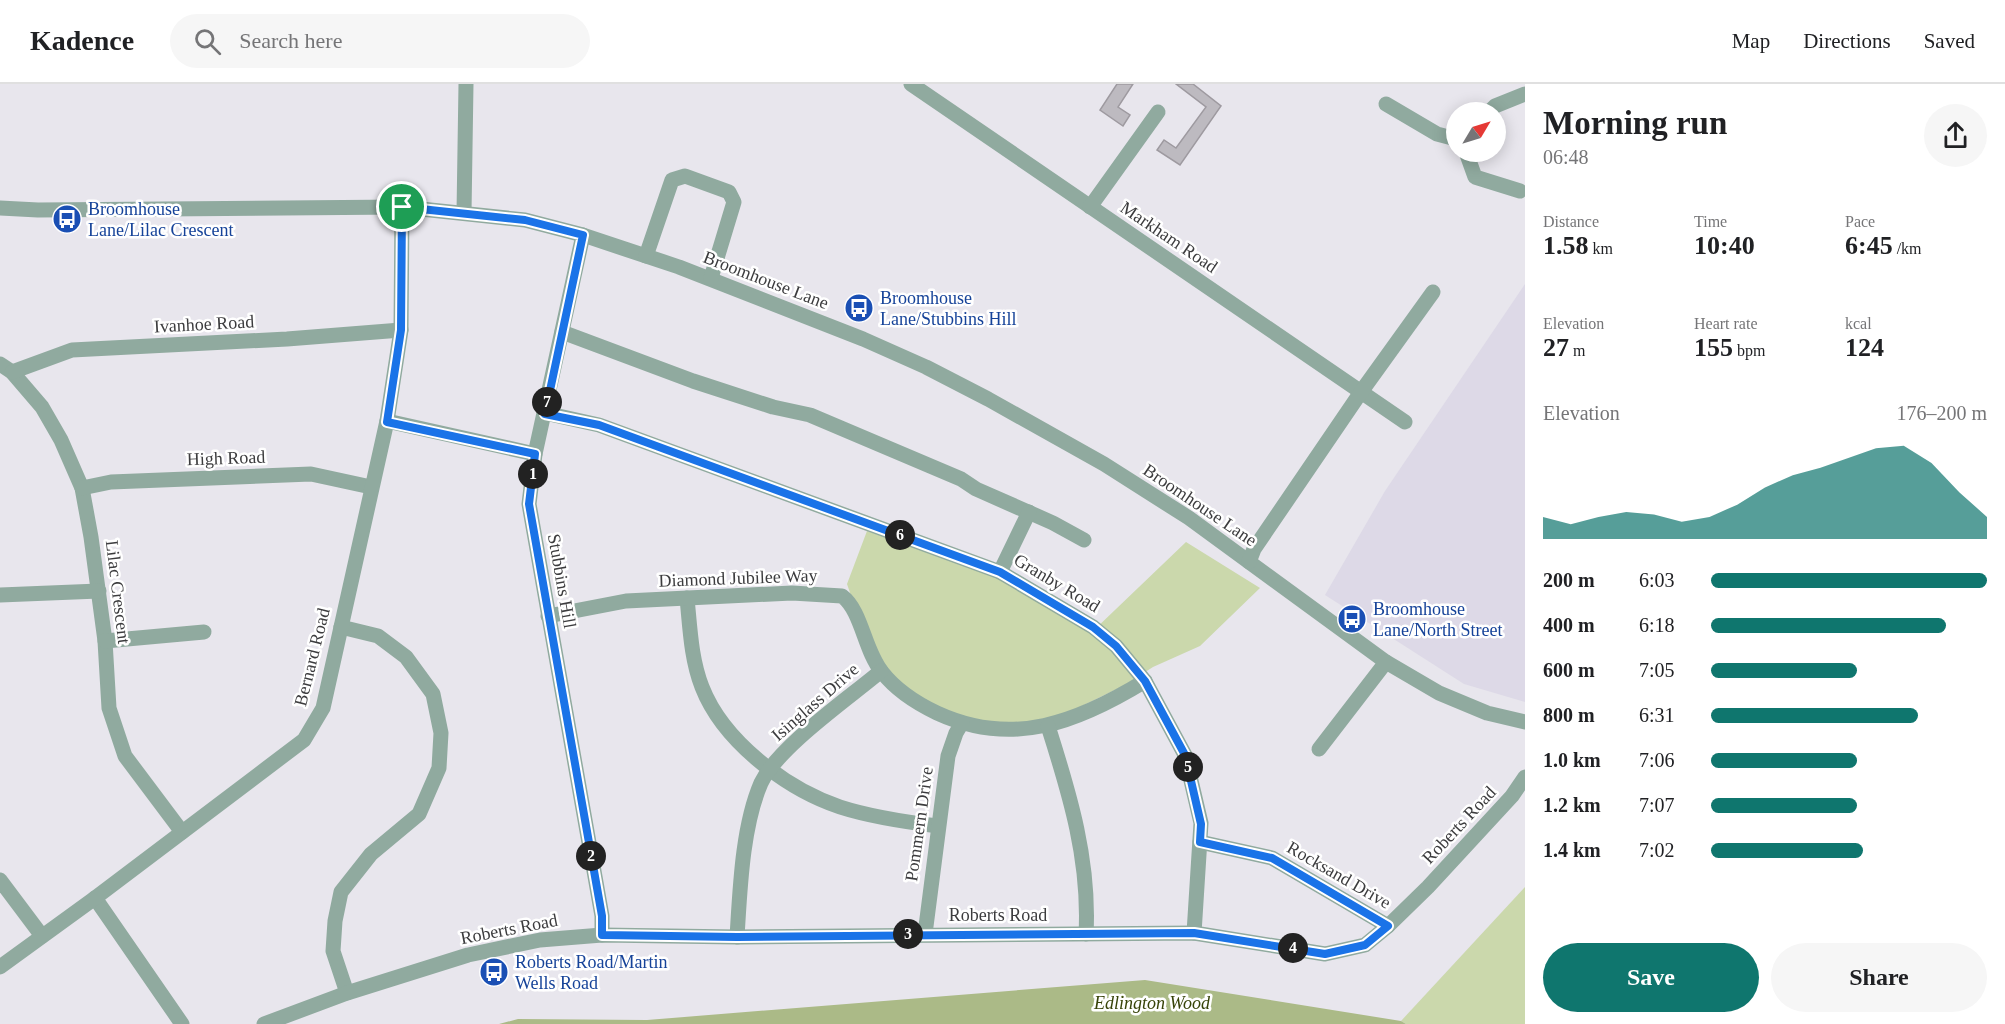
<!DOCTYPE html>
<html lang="en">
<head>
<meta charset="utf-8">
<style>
	body { margin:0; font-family:Georgia,serif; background:#f6f6f6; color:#202124; height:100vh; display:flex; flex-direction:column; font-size:22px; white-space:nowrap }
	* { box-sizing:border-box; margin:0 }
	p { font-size:20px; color:#757577 }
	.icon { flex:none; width:33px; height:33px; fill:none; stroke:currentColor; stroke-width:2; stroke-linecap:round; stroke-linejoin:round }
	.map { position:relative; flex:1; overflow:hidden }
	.drawer { display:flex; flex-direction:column; background:#fff; width:480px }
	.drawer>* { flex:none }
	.needle { width:39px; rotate:52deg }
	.fabs { position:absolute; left:1446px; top:18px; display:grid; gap:12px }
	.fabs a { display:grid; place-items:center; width:60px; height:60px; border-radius:50%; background:#fff; box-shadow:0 3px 15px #0003; font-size:30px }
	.pin { position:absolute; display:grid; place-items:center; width:51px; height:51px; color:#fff; margin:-26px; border:3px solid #fff; border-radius:50%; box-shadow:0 2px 6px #0007 }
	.km { position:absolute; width:30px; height:30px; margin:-15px; border-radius:50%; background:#222; color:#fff; font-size:16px; line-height:30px; text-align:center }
	.round { display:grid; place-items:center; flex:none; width:63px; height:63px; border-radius:32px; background:#f6f6f6 }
	.head { display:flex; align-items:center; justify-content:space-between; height:102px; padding:0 18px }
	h1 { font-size:33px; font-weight:700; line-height:45px }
	.stats { display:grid; grid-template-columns:repeat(3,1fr); gap:9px; height:102px; padding:6px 18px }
	.stats div { display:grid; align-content:center }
	.stats b { font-size:26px; font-weight:700 }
	.stats small { font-size:16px; font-weight:400 }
	.stats p { font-size:16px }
	.chart { height:168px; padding:12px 18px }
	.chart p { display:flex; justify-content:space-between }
	.chart svg { width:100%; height:108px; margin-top:6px; fill:#0f766e; opacity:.7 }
	.cta { display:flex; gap:12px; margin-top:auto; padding:12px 18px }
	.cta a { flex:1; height:69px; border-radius:36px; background:#0f766e; color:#fff; font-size:24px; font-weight:700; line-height:69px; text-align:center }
	.cta a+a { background:#f6f6f6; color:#202124 }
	ul { padding:0 18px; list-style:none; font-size:20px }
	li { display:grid; grid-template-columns:96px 72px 1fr; align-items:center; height:45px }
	li i { height:15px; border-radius:8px; background:#0f766e }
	header { display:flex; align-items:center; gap:36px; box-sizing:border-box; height:84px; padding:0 30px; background:#fff; border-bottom:2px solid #e0e0e0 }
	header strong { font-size:28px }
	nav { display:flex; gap:33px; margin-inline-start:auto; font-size:21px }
	.search { width:420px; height:54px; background:#f6f6f6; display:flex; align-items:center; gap:15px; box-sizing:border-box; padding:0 21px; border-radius:33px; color:#757577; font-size:22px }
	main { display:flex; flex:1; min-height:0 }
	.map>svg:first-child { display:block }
	.built { fill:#ddd9e7 }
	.green { fill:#cbd8ac }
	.forest { fill:#abba87 }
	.building { fill:#bdbac0; stroke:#9e9aa0; stroke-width:1.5 }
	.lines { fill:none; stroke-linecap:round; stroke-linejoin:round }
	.minor { stroke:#90aa9f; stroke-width:15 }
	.route-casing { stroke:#fff; stroke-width:12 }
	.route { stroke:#1a73e8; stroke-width:8 }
	.labels { text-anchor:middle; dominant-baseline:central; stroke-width:5; stroke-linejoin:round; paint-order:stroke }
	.transit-label { font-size:18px; fill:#164399; stroke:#fff; text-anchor:start }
	.street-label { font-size:18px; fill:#3c3c3e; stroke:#fff }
	.park-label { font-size:18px; font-style:italic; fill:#374308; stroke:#fff }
</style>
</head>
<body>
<header>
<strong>Kadence</strong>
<div class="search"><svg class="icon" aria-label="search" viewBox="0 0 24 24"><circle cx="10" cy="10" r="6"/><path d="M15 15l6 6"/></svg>Search here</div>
<nav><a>Map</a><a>Directions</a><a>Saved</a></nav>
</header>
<main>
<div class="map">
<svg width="1525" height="940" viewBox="0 0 1525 940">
	<rect width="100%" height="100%" fill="#e8e6ed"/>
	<path class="built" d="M1525,200V618L1464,600L1325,511L1385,407Z"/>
	<g class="green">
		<path d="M867,447L997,492L1092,548L1186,458L1260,504L1200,562L1153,583L1125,601L1047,639L991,641L929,623L872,573L847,500Z"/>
		<path d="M1525,803V940H1406L1401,937Z"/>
	</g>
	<path class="forest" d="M1145,896L1401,937L1406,940H499L518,935L647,936Z"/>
	<g class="building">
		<path d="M1117,0H1133L1118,23L1130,31L1123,42L1100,26Z"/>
		<path d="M1176,0H1193L1221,22L1180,81L1157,66L1164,56L1176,64L1206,23Z"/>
	</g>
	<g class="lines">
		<g class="minor">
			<path d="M911,0L1405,338"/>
			<path d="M1386,20L1437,50L1456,55"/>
			<path d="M1489,28L1495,22L1525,10"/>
			<path d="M1466,68L1475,93L1520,107"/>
			<path d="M1090,123L1158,28"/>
			<path d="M0,124L38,126L402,123L525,136L583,151L679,183L863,255L926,283L988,315L1104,380L1189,434L1386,578L1439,609L1487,629L1525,638"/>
			<path d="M464,129L466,0"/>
			<path d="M583,151L535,370L529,420L602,832V851"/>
			<path d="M646,172L672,96L685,92L729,108L734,118L711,194"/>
			<path d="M562,248L693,297L773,323L810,331L961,395L976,405L1053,439L1084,456"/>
			<path d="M0,280L12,288L42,323L61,356L82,404L91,453L105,557L109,624L125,672L182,748"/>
			<path d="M12,288L72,266L287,255L401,246"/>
			<path d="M545,329L599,341L1000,488L1093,543L1116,562L1145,597L1185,671L1201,739L1194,849"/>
			<path d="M387,337L535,370"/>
			<path d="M82,404L111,398L311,390L371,403"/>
			<path d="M1249,478L1254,465L1361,308L1433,208"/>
			<path d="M1000,488L1029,428"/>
			<path d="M0,511L99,507"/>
			<path d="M687,514C690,544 691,575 702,603C723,657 786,705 840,723C871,733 905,738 938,742"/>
			<path d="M548,532L626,517L792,509L842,512C862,527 864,566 882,588C896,606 916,619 937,629C1013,664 1078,638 1145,597"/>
			<path d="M341,543L378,552L406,573L433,610L441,649L439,684L419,730L371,770L341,808L335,837L333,867L347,909"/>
			<path d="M105,557L204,548"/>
			<path d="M1048,642C1070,711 1090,777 1086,850"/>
			<path d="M1319,665L1386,578"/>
			<path d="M1200,758L1272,774L1388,842"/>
			<path d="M0,796L42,852"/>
			<path d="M95,814L182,940"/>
			<path d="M925,850L948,672L956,649L962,639"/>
			<path d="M737,853C740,806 742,743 761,699C778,663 849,614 881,587"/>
			<path d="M0,883L95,814L304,656L323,624L387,337L401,246L402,123"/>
			<path d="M264,940L347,909L468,871L540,856L602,851L737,853L1194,849L1325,870L1365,861L1388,842L1428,803L1512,712L1525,693"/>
		</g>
	</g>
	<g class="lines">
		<g class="route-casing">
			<path id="route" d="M402,123L525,136L583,151L545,330L599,341L1000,488L1093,543L1116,562L1145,597L1185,671L1201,740L1200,758L1272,774L1388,842L1365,861L1325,870L1194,849L737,853L602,851V832L529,420L535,370L387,338L401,246Z"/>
		</g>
		<use href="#route" class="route"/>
	</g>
	<defs>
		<g id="bus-disc" transform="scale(1.5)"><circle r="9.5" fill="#1a4fb4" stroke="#fff"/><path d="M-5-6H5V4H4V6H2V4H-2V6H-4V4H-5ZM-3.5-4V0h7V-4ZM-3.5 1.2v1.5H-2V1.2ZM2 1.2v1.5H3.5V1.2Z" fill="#fff"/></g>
	</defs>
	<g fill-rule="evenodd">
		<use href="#bus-disc" x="67" y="135"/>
		<use href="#bus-disc" x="859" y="224"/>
		<use href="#bus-disc" x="1352" y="535"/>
		<use href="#bus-disc" x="494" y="888"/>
	</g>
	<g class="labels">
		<g class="transit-label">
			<text x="88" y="125">Broomhouse<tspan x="88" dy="21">Lane/Lilac Crescent</tspan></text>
			<text x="880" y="214">Broomhouse<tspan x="880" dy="21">Lane/Stubbins Hill</tspan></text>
			<text x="1373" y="525">Broomhouse<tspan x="1373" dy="21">Lane/North Street</tspan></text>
			<text x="515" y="878">Roberts Road/Martin<tspan x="515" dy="21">Wells Road</tspan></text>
		</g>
		<g class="street-label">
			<text transform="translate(1169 153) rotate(34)">Markham Road</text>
			<text transform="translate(766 196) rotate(21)">Broomhouse Lane</text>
			<text transform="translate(204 240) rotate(-3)">Ivanhoe Road</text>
			<text transform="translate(226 374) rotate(-2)">High Road</text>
			<text transform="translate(1200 421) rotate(34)">Broomhouse Lane</text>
			<text transform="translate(738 494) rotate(-2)">Diamond Jubilee Way</text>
			<text transform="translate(562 497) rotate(80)">Stubbins Hill</text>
			<text transform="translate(1057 499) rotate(31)">Granby Road</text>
			<text transform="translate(118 508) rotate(83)">Lilac Crescent</text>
			<text transform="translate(312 573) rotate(-76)">Bernard Road</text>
			<text transform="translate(815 618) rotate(-41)">Isinglass Drive</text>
			<text transform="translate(919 740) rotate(-82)">Pommern Drive</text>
			<text transform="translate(1459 741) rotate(-47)">Roberts Road</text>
			<text transform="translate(1339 791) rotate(30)">Rocksand Drive</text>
			<text x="998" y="831">Roberts Road</text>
			<text transform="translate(509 845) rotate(-11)">Roberts Road</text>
		</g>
		<g class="park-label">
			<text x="1152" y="919">Edlington Wood</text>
		</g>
	</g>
</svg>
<div class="fabs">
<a><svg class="needle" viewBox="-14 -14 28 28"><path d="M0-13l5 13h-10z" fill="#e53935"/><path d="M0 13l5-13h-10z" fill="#757577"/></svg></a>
</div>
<div class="pin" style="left:402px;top:123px;background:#1e9e55"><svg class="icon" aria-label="arrive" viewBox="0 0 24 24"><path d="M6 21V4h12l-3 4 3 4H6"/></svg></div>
<b class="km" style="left:533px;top:390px">1</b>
<b class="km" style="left:591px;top:772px">2</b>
<b class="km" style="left:908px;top:850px">3</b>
<b class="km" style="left:1293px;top:864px">4</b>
<b class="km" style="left:1188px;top:683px">5</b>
<b class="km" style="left:900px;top:451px">6</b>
<b class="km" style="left:547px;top:318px">7</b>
</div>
<section class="drawer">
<div class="head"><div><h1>Morning run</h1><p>06:48</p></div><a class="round"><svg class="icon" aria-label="share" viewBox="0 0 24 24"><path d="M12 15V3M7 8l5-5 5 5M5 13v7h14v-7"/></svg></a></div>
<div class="stats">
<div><p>Distance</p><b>1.58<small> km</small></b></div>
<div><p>Time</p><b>10:40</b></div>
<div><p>Pace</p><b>6:45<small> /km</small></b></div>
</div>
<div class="stats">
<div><p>Elevation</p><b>27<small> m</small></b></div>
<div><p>Heart rate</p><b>155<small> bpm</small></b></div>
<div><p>kcal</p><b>124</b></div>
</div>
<div class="chart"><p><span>Elevation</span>176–200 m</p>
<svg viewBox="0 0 160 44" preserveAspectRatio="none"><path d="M0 44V35L10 38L20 35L30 33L40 34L50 37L60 35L70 30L80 23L90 18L100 15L110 11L120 7L130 6L140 13L150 25L160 35V44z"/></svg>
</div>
<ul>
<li><b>200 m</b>6:03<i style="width:100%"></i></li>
<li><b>400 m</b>6:18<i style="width:85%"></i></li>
<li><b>600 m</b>7:05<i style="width:53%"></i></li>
<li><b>800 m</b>6:31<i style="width:75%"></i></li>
<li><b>1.0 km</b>7:06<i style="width:53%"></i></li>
<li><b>1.2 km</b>7:07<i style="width:53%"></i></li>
<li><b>1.4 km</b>7:02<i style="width:55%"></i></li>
</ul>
<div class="cta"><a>Save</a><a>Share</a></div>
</section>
</main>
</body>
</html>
